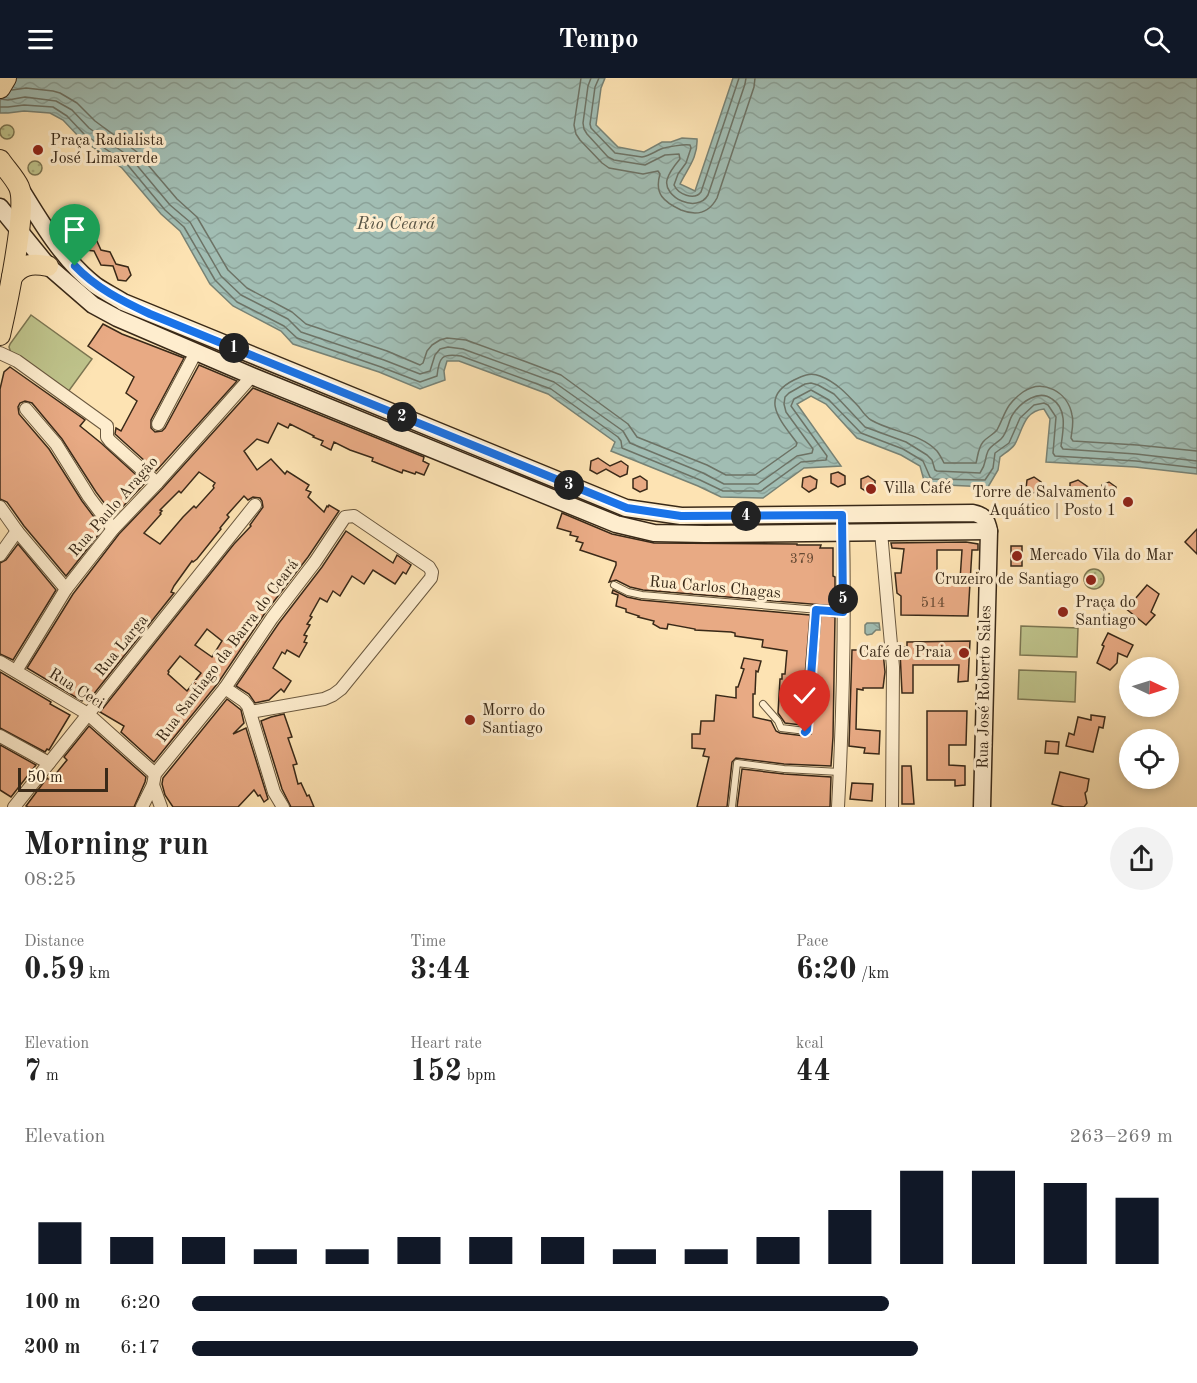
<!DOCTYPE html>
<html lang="en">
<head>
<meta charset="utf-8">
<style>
	body { margin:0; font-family:"Old Standard TT",serif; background:#f2f2f2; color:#222; height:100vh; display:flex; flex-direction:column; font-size:22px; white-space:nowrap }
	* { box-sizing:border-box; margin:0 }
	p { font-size:20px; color:#767676 }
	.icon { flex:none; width:33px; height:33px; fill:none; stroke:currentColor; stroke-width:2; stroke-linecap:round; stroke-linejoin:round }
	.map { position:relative; height:729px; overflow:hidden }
	.details { display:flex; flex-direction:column; background:#fff; flex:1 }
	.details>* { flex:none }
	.needle { width:39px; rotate:94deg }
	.fabs { position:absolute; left:1119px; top:579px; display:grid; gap:12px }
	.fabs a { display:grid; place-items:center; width:60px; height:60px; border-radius:50%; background:#fff; box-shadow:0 3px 9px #0003; font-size:30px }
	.scale { position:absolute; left:18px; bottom:15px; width:90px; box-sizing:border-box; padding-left:6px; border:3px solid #392918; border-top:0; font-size:16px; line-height:21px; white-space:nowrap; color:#392918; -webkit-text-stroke:4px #feedce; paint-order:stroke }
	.pin { position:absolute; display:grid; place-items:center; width:51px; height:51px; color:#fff; margin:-62px -26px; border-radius:50% 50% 50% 0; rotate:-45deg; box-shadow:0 0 6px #0007 }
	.pin .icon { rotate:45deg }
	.km { position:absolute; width:30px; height:30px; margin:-15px; border-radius:50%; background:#222; color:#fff; font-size:16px; line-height:30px; text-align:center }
	.round { display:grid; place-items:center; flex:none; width:63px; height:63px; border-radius:32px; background:#f2f2f2 }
	.summary { display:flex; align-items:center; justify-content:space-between; height:102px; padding:0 24px }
	h1 { font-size:33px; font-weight:800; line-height:45px }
	.figures { display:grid; grid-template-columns:repeat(3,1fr); gap:9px; height:102px; padding:6px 24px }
	.figures div { display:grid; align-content:center }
	.figures b { font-size:30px; font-weight:800 }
	.figures small { font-size:16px; font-weight:400 }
	.figures p { font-size:16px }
	.chart { height:168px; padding:12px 24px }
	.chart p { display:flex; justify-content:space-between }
	.chart svg { width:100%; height:108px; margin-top:6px; stroke:#111827; stroke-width:6 }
	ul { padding:0 24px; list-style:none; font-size:20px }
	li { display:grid; grid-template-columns:96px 72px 1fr; align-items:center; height:45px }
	li i { height:15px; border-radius:8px; background:#111827 }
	header { display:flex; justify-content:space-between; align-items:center; height:78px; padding:0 24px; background:#111827; color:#fff; font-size:27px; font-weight:800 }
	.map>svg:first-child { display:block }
	.grass { fill:url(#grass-dots); stroke:#7c7652; stroke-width:1.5 }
	.park { fill:#bfc48c; stroke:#7c7652; stroke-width:1.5 }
	.water { fill:url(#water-waves); stroke:#778275; stroke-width:1.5 }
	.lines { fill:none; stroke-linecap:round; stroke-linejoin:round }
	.shore { stroke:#6d7366; stroke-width:1.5 }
	.building { fill:#e8aa84; stroke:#392918; stroke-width:1.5; fill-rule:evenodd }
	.service-casing { stroke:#6a583f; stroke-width:8 }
	.minor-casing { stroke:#6a583f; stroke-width:14 }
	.secondary-casing { stroke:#392918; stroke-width:19 }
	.primary-casing { stroke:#392918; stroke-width:22 }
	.service { stroke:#feedce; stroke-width:6 }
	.minor { stroke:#feedce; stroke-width:12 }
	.secondary { stroke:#feedce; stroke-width:16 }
	.primary { stroke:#fde3b3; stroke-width:20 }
	.route-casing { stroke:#fff; stroke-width:12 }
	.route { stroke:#1a73e8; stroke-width:8 }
	.poi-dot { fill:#8f2418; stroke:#feedce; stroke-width:2 }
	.labels { text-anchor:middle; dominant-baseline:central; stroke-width:6; stroke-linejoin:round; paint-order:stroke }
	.number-label { font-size:14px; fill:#654933 }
	.poi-label { font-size:16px; fill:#392918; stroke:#feedce; text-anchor:start }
	.street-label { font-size:16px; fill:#392918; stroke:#feedce }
	.water-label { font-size:18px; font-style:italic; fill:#585546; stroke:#feedce }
</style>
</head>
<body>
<header><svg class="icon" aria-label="menu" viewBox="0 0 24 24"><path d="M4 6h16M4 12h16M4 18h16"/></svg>Tempo<svg class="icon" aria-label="search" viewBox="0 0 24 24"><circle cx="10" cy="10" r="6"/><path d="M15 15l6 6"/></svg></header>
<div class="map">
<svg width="1197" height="729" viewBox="0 0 1197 729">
	<defs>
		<pattern id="grass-dots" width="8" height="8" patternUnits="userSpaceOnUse" patternTransform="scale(1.5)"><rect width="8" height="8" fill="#bfc48c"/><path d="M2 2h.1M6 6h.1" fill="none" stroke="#a5a878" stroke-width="1.8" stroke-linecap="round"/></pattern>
		<pattern id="water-waves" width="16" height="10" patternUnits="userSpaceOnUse" patternTransform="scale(1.5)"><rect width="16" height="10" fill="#a1bdb3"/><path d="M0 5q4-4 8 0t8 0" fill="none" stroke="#8ba299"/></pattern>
	</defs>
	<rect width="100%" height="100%" fill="#fde3b3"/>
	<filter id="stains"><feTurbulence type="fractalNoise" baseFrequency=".00333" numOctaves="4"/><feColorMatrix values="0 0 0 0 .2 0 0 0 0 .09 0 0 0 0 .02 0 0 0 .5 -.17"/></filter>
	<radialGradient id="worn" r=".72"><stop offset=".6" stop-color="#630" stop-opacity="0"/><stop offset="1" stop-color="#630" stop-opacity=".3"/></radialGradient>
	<g class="grass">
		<circle cx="7" cy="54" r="7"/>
		<circle cx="35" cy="90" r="7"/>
		<circle cx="1094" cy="501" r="10"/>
	</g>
	<g class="park">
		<path d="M31,237L92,281L68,314L11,275L9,269L10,266Z"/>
		<path d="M1021,548L1078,550L1077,579L1020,577Z"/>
		<path d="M1019,592L1076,594L1075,624L1018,621Z"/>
	</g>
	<g class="water">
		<path d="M0,0H605L601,10L596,47L618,69L644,74L662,64H671L682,60L697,61C698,80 687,91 680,106L695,113L733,0H1197V396L1135,389L1046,384L1050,341L1044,331C1024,333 1023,351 1015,366C1012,371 1005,375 1000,379L998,392L988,409L925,406L920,388L901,377L857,360L826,326L811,318L797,326L841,388L804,390L763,420L721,419L698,408L611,373L615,364L548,316L459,283H447L444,293L445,302L420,311L379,294L293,266L281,253L233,228L210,206L180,153L161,136L122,90L80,60L63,42L50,35L24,33L8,35H0Z"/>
		<path d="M867,545H879L880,552H876L872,556L867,557L865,555V547Z"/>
	</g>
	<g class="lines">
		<g class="shore">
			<path d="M581,0L574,47L576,56L580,62L602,85L609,90L643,96L658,93L660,96C654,116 664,124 681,132C696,138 709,135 717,120L754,9L755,0"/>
			<path d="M591,0L588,8L583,45L584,51L587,56L608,79L614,82L645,87L665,77L679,76L680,81C675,87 669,94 667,102C663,119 697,136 708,117L745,6L746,0"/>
			<path d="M599,0L595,9L590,46L591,50L615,75L642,79C649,78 654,74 661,71C666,69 684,66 690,67L691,70L686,85L678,96L674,107C678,116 694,123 701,114L739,0"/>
			<path d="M12,12L26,10L53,13L60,15L77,25L95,43L137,74L177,121L197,139L228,192L247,210L292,234L306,246L387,273L420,287L423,285L427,273L432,267L440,262L447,260L466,262L524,283L561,297L628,346L637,359L707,387L726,397H755L796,368L797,365C781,343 758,320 794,302C802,298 810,294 820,298C836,304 847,316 859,329C862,333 866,339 871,342C891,354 920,355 937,373C940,377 942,381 944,385H976C978,378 978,370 983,364C987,359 993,357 997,352C1006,335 1005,327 1023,314C1043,300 1068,314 1072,337C1074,344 1072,352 1071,360L1073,363L1137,367L1197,373"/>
			<path d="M0,21L8,22L25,19L56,23L72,32L89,50L130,79L170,127L190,144L221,198L241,217L288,241L301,254L384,282L420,296L430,293L435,277L440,271L448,269L463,271L554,304L623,353L630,365L703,395L724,406H758L797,378L812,375L813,371L786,334L784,326L785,319L789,315L805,306L811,305L818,307L834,316L865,349L906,364L927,377L932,382L935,392L937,393L980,395C987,385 984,382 988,373C991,367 997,365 1001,361C1008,354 1008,343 1013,336C1021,324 1039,311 1052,321C1068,331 1063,353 1061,368L1063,371L1136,376L1197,383"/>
			<path d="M0,29H8L24,27L53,29L67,38L84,56L126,85L165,132L184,149L215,202L237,224L284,248L297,260L381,289L420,304L437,298C439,279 442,275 461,278L551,311L618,359L621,363L622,370L700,402L723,413H761L801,384L826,382L827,378L791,328L794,321L811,312L829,322L861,355L903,371L923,383L930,399L932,401L985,402L993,390L995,375L1009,365L1020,340L1034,327L1044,325L1048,327L1056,339L1053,375L1055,378L1136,383L1197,390"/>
		</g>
	</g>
	<g class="building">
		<path d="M87,157L95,159L101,172L110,174L116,186L128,189L131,197L126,203L118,202L113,188L101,187L94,173L86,172L82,165Z"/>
		<path d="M103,246L122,256L184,280L151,342V350L155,354L162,353L165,350L199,287L237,303L156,393L115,356L116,350L121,353L137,323L126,315L134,299L88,268Z"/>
		<path d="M10,289L85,342L80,348L101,365L145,405L114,438L96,414L62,361L32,325L25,323L20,325L18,329L19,336L49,371L82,423L103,451L66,498L24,448L7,424L0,421V311L4,294Z"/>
		<path d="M253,310L424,379L423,383L429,386L424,397L416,394L415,396L403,392L402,395L372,383L373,380L350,372L334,364L331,372L321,367L323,363L313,359L314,358L290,346L288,350L278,345L268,365L257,361L244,373L257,392L271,381L285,396L287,393L309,407L306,412L311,414L308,419L324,434L327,428L328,429L329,427L339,433L308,479L265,535L218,605L154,684L121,654L124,648L100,634L234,466L251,448L250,447L263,429L262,423L260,420L253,419L248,422L244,418L227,437L229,439L220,450L221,451L197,481L193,484L192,483L174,508L171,514L174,515L89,622L84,619L82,623L27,590L73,516L119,456L163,410ZM199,394L215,405L213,408L214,410L196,430L194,428L183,439L160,466L144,455L161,436L160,435L162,433L160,432L179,413L181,415ZM207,551L222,563L212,579L195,567ZM180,578L201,595L187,613L168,596L169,594L168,593Z"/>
		<path d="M598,380L610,388L621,383L628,388L627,396L620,399L606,391L597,396L590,392L591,383Z"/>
		<path d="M838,394L845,398V406L838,409L831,405V396Z"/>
		<path d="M640,398L647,403V411L640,414L633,410V401Z"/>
		<path d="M810,398L817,402L816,410L809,414L802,409L803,400Z"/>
		<path d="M868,398L875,403V411L867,414L861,410V401Z"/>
		<path d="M1034,399L1041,404V412L1033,415L1026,411L1027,402Z"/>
		<path d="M1078,402L1091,411L1077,418L1070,414V405Z"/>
		<path d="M1109,404L1116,409L1115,417L1108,420L1101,416L1102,407Z"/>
		<path d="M562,435L612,456L654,465L797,466V467H821L820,470H833V498L835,499V528L643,512L630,509L616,502L609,504L616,487V484L580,472L583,465L576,463L578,459L570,457L571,454L557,450Z"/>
		<path d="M1197,451V476L1185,464Z"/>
		<path d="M346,453L393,485L397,477L411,487L406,496L403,494L395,506L373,492L364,506L352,498L340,518L333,513L327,524L320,520L310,538L312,539L307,546L310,547L304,557L307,558L304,564L307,565L299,579L287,572L285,576L282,574L273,590L291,603L284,614L281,611L269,622L255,625L249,616L236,608L279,545L322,489Z"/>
		<path d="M966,464L978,466V472H972L968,538L901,537V518L897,515L895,495H901L904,471L892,470L891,465ZM937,472H962L960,502L937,501Z"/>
		<path d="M18,466L56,512L13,582L0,576V485L6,482Z"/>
		<rect x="1011" y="468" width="11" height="20"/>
		<path d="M1147,507L1159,516L1151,534L1155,537L1146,547L1125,530L1133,520L1135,521Z"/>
		<path d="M613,512L627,519L641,522L810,537L801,647L785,645L778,635L780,601H782V596H785L787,573L762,569L763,562L735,558V555L731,554L695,552V551L668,546L667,551L660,550L653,546L654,543L638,539L639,538L626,534V531L616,528L618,517L612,515Z"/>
		<path d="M821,537L835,539L833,659L831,688L784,686L736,680L732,684L727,729H697L709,679L703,678L705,671L692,670V656H700L701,643H714L716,617L736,620V609H738L744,591L741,590L744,580L761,583L758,594L756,593L755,616H753V639L771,643L776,653L780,655L805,658L811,656Z"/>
		<path d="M1108,555L1133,567L1127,579L1118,575L1117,585L1110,592L1097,585L1104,568L1102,567Z"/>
		<path d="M970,563L968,603L958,604L959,587H913V615H902L900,573H901V569H907V564Z"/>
		<path d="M852,572H882L883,574L885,594L883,610H863V612L857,611L856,651L880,653L879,676L864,675L865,670L849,668Z"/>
		<path d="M0,594L51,624L50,626L70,637L49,672L47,671L45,674L0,650Z"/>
		<path d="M227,621L241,632L244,645L233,656L246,650L268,721L264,724L260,717L258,718L254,712L238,729H173L165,717L162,706L163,700Z"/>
		<path d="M927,633H967L966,667H949V687L965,688V707L955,708V702H927Z"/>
		<path d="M284,636L292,659L288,660L297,686L293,687L298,706L301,705L307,718L309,717L314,729H291L282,711L261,643L271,639Z"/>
		<path d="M1091,637L1105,639L1103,650L1099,649L1093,674L1066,668L1069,655L1074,657L1078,639L1091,642Z"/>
		<path d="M89,648L146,699L145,704L134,729H28L26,728L47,700L50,703L67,682L64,679Z"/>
		<path d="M1046,663L1059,664L1058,676L1045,675Z"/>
		<path d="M0,667L36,687L11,719L0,712Z"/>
		<path d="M902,688H911L914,726H902Z"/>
		<path d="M742,691L784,696L831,699L830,729H737Z"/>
		<path d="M1060,694L1089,701L1087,713L1085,715L1087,725L1084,729H1064L1052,726Z"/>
		<path d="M852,705L873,706L872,723L850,721Z"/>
	</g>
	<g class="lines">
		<g class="service-casing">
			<g id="service">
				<path d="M614,507L628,514L642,517L843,534"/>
				<path d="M763,626L778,643L781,650L806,653L816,532"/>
				<path d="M732,729L737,685L784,691L840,694"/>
			</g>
		</g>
		<g class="minor-casing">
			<g id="minor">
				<path d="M0,275L17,283L107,348V359L110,363L157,405"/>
				<path d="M26,331L56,366L89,419L113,451"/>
				<path d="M158,346L196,274"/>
				<path d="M0,429L17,453L66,511"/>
				<path d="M881,454L893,589L892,729"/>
				<path d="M0,477L17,453"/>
				<path d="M0,584L88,636L155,696"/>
				<path d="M16,593L66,511L113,451L157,405L252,298"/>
				<path d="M225,610L244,623L248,628L274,714L283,729"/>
				<path d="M0,658L49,685"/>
				<path d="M153,707L161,729"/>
				<path d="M14,729L255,427"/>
				<path d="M142,729L153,707L155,696L225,610L272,540L315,484L345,439L354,438L429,489L432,494L431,500L341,611L333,617L324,621L250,634"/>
				<path d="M838,729C843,637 845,541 843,448"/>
			</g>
		</g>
		<g class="secondary-casing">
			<g id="secondary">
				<path d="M20,110C41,144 63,182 95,207C103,213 114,218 123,224L626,430L681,438L973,435C984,437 987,442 989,453L982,729"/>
				<path d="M0,129L48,188L93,227L117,240L252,298L616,446L654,455L705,456L989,453"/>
			</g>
		</g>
		<g class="primary-casing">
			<g id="primary">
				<path d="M0,10L6,0"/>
				<path d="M0,82C6,91 15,100 19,109C28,129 6,231 0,257"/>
				<path d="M12,199C21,186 32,185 48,188"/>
			</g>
		</g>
		<use href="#service" class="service"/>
		<use href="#minor" class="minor"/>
		<use href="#secondary" class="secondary"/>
		<use href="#primary" class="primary"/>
	</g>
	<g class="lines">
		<g class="route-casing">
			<path id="route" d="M75,188C96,210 122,223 150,236L627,430L681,438L842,437L843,534L816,532L807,652L805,654"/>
		</g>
		<use href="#route" class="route"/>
	</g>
	<g class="poi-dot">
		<circle cx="38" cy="72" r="6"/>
		<circle cx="871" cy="411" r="6"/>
		<circle cx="1128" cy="424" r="6"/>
		<circle cx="1017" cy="478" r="6"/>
		<circle cx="1091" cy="502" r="6"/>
		<circle cx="1063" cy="534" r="6"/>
		<circle cx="964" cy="575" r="6"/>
		<circle cx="470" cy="642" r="6"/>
	</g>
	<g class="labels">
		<g class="number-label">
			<text x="802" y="481">379</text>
			<text x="933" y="525">514</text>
		</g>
		<g class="poi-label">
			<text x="50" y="63">Praça Radialista<tspan x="50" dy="18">José Limaverde</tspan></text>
			<text x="883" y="411">Villa Café</text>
			<text x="1116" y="415" text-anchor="end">Torre de Salvamento<tspan x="1116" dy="18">Aquático | Posto 1</tspan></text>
			<text x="1029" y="478">Mercado Vila do Mar</text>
			<text x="1079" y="502" text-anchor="end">Cruzeiro de Santiago</text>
			<text x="1075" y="525">Praça do<tspan x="1075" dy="18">Santiago</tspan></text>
			<text x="952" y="575" text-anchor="end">Café de Praia</text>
			<text x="482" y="633">Morro do<tspan x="482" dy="18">Santiago</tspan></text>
		</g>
		<g class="street-label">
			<text transform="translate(114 429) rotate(-49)">Rua Paulo Aragão</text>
			<text transform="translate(715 510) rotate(5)">Rua Carlos Chagas</text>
			<text transform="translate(122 568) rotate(-51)">Rua Larga</text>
			<text transform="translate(228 573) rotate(-53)">Rua Santiago da Barra do Ceará</text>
			<text transform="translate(985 609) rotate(-89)">Rua José Roberto Sales</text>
			<text transform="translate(76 611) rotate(32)">Rua Ceci</text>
		</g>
		<g class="water-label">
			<text x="396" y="146">Rio Ceará</text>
		</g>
	</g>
	<rect width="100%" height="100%" filter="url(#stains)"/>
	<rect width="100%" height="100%" fill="url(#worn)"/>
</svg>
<div class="fabs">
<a><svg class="needle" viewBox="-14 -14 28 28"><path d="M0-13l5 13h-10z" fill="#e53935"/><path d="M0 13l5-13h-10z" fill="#767676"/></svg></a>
<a><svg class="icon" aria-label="locate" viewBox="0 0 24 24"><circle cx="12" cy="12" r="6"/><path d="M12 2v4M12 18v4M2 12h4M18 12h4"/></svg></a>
</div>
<div class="scale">50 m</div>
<div class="pin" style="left:75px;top:188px;background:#1e9e55"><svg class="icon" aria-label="arrive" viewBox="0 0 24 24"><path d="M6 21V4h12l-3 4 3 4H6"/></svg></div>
<div class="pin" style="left:805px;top:654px;background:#d93025"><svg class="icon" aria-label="check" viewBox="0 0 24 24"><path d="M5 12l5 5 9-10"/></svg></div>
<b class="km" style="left:234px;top:270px">1</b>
<b class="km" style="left:402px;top:339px">2</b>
<b class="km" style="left:569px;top:407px">3</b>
<b class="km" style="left:746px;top:438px">4</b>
<b class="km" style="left:843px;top:521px">5</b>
</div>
<section class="details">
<div class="summary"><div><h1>Morning run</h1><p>08:25</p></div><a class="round"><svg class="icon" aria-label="share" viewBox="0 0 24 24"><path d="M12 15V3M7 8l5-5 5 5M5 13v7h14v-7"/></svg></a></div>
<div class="figures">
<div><p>Distance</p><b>0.59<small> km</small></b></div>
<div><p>Time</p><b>3:44</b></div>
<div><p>Pace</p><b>6:20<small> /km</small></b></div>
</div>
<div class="figures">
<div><p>Elevation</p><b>7<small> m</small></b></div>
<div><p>Heart rate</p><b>152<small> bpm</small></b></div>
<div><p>kcal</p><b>44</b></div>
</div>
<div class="chart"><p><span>Elevation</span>263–269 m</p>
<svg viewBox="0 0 160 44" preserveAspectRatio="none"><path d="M5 44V27M15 44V33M25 44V33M35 44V38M45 44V38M55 44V33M65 44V33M75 44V33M85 44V38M95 44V38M105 44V33M115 44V22M125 44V6M135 44V6M145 44V11M155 44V17"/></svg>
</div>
<ul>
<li><b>100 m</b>6:20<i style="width:71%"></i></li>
<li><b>200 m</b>6:17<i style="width:74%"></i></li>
</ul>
</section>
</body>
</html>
